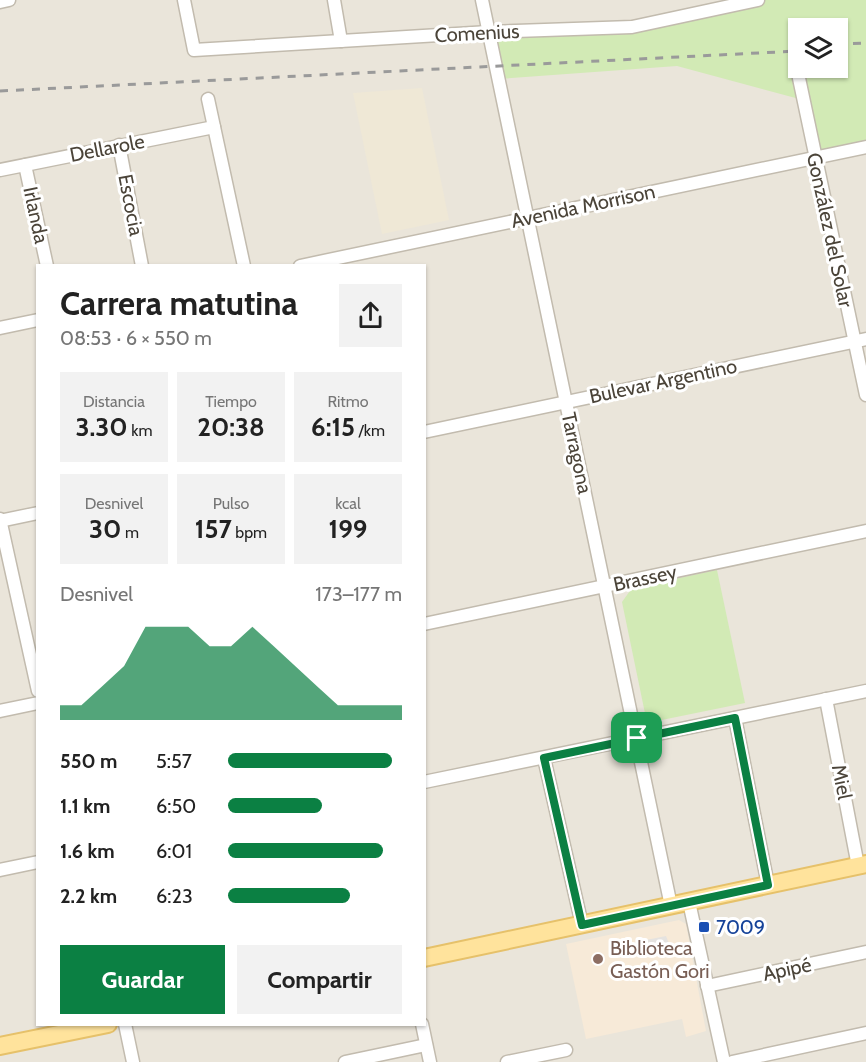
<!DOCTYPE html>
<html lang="es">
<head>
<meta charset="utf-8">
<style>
	body { margin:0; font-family:Cabin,sans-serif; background:#f2f2f2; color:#222; height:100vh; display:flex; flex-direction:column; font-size:22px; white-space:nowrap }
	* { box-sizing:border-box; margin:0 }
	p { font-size:20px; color:#767676 }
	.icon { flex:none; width:33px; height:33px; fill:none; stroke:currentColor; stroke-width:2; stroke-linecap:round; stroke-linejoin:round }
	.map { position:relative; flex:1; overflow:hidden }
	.drawer { position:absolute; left:36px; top:264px; width:390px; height:762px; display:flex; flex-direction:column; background:#fff; border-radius:0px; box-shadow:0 2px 4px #0004 }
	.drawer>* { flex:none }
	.buttons { position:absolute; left:788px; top:18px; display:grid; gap:12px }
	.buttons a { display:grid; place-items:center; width:60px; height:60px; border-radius:0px; background:#fff; box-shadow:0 2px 4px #0004; font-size:30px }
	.pin { position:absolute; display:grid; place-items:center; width:51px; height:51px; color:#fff; margin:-26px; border-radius:12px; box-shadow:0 3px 9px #0006 }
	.round { display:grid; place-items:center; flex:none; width:63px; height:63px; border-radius:0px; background:#f2f2f2 }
	.headline { display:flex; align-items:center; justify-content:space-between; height:102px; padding:0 24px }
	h1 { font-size:33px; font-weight:700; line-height:45px }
	.metrics { display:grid; grid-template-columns:repeat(3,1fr); gap:9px; height:102px; padding:6px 24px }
	.metrics div { display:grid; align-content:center; border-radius:0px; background:#f2f2f2; text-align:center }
	.metrics b { font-size:26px; font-weight:700 }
	.metrics small { font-size:16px; font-weight:400 }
	.metrics p { font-size:16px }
	.chart { height:168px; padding:12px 24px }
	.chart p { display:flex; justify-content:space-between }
	.chart svg { width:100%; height:108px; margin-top:6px; fill:#0b8043; opacity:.7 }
	.action { display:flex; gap:12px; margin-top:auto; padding:12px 24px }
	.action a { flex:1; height:69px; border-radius:0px; background:#0b8043; color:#fff; font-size:24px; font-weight:700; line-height:69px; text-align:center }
	.action a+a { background:#f2f2f2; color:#222 }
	ul { padding:0 24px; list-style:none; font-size:20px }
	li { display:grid; grid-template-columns:96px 72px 1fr; align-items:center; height:45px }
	li i { height:15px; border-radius:8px; background:#0b8043 }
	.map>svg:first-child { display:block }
	.residential { fill:#eae5da; fill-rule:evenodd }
	.commercial { fill:#f7ead8 }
	.education { fill:#efe8d6 }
	.green { fill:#d2eab5; fill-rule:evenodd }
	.parking { fill:#e5e3e0 }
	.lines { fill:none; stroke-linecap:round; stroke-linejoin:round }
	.minor-casing { stroke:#c2bbae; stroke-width:15 }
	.major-casing { stroke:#e6c16a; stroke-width:20 }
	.minor { stroke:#fff; stroke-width:12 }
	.major { stroke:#ffe39c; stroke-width:16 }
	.rail { stroke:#9a9a9a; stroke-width:3; stroke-dasharray:8 8; stroke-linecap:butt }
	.route-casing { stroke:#fff; stroke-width:12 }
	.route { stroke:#0b8043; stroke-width:8 }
	.transit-dot { fill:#1a4fb4; stroke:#fff; stroke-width:2 }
	.education-dot { fill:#8d6e63; stroke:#fff; stroke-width:2 }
	.labels { text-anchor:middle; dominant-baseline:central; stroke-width:6; stroke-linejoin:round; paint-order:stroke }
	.street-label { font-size:20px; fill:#4b4439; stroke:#fff }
	.transit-label { font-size:20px; fill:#164399; stroke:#fff; text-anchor:start }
	.education-label { font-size:20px; fill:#785e54; stroke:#fff; text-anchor:start }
</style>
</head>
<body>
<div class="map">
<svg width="866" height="1062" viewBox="0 0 866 1062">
	<rect width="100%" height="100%" fill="#f6f3ec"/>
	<path class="residential" d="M0,0H866V1062H0ZM798,28H837V68H798ZM38,266H424V1024H38Z"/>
	<path class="commercial" d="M679,920L686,924L706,1031L686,1037L682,1019L586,1039L566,944Z"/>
	<path class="education" d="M422,88L449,220L382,234L353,93Z"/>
	<g class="green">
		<path d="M758,0H866V147L815,158L803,100L677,66L498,79L489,32L632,27ZM798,28H837V68H798Z"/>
		<path d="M717,570L745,703L647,723L622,602L632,588Z"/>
	</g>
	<path class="parking" d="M666,936L669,944L643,949L636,942Z"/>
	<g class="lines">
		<g class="minor-casing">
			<g id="minor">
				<path d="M184,0L194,50L489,32L632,27L758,0"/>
				<path d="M334,0L341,41"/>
				<path d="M482,0L671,906"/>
				<path d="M0,2L9,0"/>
				<path d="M796,64L866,395"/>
				<path d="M208,99L244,266"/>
				<path d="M119,145L142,266"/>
				<path d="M25,165L47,266"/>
				<path d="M0,170L214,127"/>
				<path d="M300,266L866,147"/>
				<path d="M0,328L38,320"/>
				<path d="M424,432L866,339"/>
				<path d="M0,519L38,691"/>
				<path d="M0,521L38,513"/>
				<path d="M424,624L866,531"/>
				<path d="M826,699L858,866"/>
				<path d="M0,711L38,703"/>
				<path d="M735,718L768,885"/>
				<path d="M544,758L582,925"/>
				<path d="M424,782L866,691"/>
				<path d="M0,870L38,862"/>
				<path d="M689,902L724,1062"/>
				<path d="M707,986L866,952"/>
				<path d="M125,1024L133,1062"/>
				<path d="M422,1024L430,1062"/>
				<path d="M345,1062L426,1045"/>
				<path d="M507,1062L566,1050"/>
				<path d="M732,1062L866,1033"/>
			</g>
		</g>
		<g class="major-casing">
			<g id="major">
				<path d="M424,958L866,864"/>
				<path d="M0,1046L108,1024"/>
			</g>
		</g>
		<use href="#minor" class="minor"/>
		<use href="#major" class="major"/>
		<g class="rail">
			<path d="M837,44L866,43"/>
			<path d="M0,91L798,51"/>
		</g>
	</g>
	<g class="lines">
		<g class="route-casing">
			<path id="route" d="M735,718L768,885L582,925L544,758Z"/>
		</g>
		<use href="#route" class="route"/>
	</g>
	<rect class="transit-dot" x="698" y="921" width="12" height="12" rx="3"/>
	<circle class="education-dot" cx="598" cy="959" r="6"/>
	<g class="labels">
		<g class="street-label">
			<text transform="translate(477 33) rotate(-3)">Comenius</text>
			<text transform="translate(107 148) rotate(-11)">Dellarole</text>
			<text transform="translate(131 205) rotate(79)">Escocia</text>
			<text transform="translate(583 206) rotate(-12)">Avenida Morrison</text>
			<text transform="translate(36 215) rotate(78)">Irlanda</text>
			<text transform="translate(830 230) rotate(78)">González del Solar</text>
			<text transform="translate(663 381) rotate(-12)">Bulevar Argentino</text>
			<text transform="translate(577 453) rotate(78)">Tarragona</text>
			<text transform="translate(645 578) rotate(-12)">Brassey</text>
			<text transform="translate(842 782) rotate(79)">Miel</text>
			<text transform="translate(787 969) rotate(-12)">Apipé</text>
		</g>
		<g class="transit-label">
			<text x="716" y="927">7009</text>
		</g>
		<g class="education-label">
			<text x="610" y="948">Biblioteca<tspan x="610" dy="23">Gastón Gori</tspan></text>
		</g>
	</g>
</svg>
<div class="buttons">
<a><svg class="icon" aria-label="layers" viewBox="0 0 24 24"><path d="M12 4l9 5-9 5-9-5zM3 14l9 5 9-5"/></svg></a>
</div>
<div class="pin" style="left:637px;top:738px;background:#1e9e55"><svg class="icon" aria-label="arrive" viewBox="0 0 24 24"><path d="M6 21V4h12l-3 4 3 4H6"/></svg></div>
<section class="drawer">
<div class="headline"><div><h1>Carrera matutina</h1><p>08:53 · 6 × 550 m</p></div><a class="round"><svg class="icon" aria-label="share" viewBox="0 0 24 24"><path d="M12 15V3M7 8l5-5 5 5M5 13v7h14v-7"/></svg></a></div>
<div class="metrics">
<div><p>Distancia</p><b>3.30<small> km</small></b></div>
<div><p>Tiempo</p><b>20:38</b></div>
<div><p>Ritmo</p><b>6:15<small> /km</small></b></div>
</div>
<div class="metrics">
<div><p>Desnivel</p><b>30<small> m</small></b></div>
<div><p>Pulso</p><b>157<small> bpm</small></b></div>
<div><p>kcal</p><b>199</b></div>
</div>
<div class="chart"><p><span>Desnivel</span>173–177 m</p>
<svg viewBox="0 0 160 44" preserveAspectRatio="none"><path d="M0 44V38L10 38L20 30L30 22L40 6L50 6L60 6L70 14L80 14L90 6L100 14L110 22L120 30L130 38L140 38L150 38L160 38V44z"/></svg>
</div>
<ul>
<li><b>550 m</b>5:57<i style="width:94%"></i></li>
<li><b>1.1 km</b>6:50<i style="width:54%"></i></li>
<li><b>1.6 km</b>6:01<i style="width:89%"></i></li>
<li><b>2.2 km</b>6:23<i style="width:70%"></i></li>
</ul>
<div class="action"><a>Guardar</a><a>Compartir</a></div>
</section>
</div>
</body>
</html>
